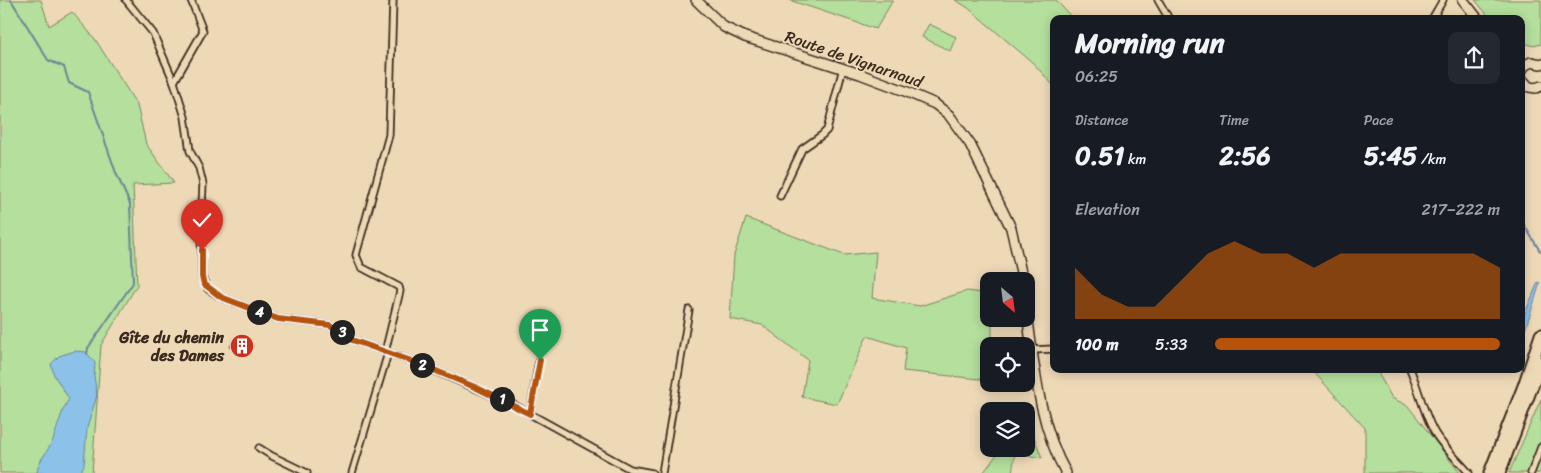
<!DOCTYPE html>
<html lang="en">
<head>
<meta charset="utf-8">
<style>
	body { margin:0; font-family:Sriracha,sans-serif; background:#242831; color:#f1f3f6; height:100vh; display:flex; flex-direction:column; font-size:19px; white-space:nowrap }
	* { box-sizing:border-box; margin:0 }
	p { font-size:16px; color:#9ea1a6 }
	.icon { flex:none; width:28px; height:28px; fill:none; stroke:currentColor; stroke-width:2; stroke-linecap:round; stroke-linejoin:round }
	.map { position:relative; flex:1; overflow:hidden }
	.side { position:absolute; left:1050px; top:15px; width:475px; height:358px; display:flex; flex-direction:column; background:#171b24; border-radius:10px; box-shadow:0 2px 12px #0003 }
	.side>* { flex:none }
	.needle { width:32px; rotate:152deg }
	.buttons { position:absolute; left:980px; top:272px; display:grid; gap:10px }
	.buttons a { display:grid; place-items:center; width:55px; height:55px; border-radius:10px; background:#171b24; box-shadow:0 2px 12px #0003; font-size:25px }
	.pin { position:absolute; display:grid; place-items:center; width:42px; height:42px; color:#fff; margin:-51px -21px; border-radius:50% 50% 50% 0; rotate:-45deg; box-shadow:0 0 5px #0007 }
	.pin .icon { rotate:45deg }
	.km { position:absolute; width:25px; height:25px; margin:-12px; border-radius:50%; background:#222; color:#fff; font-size:14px; line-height:25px; text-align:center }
	.round { display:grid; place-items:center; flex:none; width:52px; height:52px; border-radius:10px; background:#242831 }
	.summary { display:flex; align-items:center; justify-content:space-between; height:85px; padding:0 25px }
	h1 { font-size:28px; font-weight:700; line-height:38px }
	.figures { display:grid; grid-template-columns:repeat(3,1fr); gap:8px; height:85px; padding:5px 25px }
	.figures div { display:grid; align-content:center }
	.figures b { font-size:25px; font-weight:700 }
	.figures small { font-size:14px; font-weight:400 }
	.figures p { font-size:14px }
	.chart { height:140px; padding:10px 25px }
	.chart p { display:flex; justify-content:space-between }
	.chart svg { width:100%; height:90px; margin-top:5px; fill:#b45309; opacity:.7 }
	ul { padding:0 25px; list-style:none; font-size:16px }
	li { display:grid; grid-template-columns:80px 60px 1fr; align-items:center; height:38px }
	li i { height:12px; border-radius:6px; background:#b45309 }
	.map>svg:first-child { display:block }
	.green { fill:#b4df9c; stroke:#78845d }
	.water { fill:#8cc2ea; stroke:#6c8598 }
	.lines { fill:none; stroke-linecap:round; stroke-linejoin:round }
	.stream { stroke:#6c8598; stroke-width:2 }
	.building { fill:#edbba0; stroke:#3b2a1e }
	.street-casing { stroke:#3b2a1e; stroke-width:9 }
	.secondary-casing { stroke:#3b2a1e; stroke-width:12 }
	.highway-casing { stroke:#3b2a1e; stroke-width:15 }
	.street { stroke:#eed9b7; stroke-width:5.5 }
	.secondary { stroke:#eed9b7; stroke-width:9 }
	.highway { stroke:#eed9b7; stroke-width:11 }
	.route-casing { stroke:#fff; stroke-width:10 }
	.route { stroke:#b45309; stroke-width:6 }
	.labels { text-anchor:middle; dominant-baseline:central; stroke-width:4; stroke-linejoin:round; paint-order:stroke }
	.street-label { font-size:16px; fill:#3b2a1e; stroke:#eed9b7 }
	.poi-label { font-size:16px; font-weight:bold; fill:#3b2a1e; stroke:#eed9b7; text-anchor:end }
</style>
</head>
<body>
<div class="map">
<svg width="1541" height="473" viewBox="0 0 1541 473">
	<rect width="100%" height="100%" fill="#eed9b7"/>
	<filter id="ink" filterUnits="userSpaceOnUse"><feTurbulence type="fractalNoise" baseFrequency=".02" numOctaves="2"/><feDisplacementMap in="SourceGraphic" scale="10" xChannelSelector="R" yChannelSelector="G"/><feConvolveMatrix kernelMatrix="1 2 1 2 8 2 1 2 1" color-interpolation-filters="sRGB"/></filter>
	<g filter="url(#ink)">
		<g class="green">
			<path d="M0,0H41L49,26L72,12L95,39L137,105L146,144L174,183L133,185L137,285L101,345L92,473H0Z"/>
			<path d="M789,0H893L876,29Z"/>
			<path d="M955,0H1056L1073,19H1054V86L1033,63L967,7Z"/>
			<path d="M1475,0H1541V44L1534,46L1521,42V19H1491Z"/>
			<path d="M929,24L956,37L950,51L922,37Z"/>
			<path d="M746,218L844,255L876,252L872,298L920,306L967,291L989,294V319H992V346H989V380L903,371L906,348L867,336L837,404L802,397L808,360L762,325L730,319L734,255Z"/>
			<path d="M1311,369H1376L1392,398L1408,406L1460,473H1365V428Z"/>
			<path d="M1541,399V473H1509Z"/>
			<path d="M1026,415L1042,458L1015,453L1012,473H983L1001,449H1026Z"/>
		</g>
		<g class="water">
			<path d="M1538,282L1540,283L1521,343V323Z"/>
			<path d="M75,351L86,352L95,363L94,376L97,395L87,428L84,465L80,473H37C38,460 48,452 53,440C58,426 61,412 69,399L54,375L51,364L59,356Z"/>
		</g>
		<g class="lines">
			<g class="stream">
				<path d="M11,0L48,60L64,67L69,83L88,92L116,173L130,204L133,283L88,348L87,354"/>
				<path d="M1521,220L1540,251"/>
			</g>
		</g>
		<path class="building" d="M234,338L253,345L250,354L230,347Z"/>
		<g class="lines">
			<g class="street-casing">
				<g id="street">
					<path d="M126,0L153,33L174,82L185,117L190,151L199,168L203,184L201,229L202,277L208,289L221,297L278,319L330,325L352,340L417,363L512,404L630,469L652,473"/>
					<path d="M1158,0L1169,19"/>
					<path d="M1432,19L1443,0"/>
					<path d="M174,82L203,31L191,0"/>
					<path d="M780,196L802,149L822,135L827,130L843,68"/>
					<path d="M1032,350L1054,349"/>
					<path d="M385,352L400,291L399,287L361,267L356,255L389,135L393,0"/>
					<path d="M1410,369C1419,389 1424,416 1436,435C1445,449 1458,460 1469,473"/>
					<path d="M530,414L539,360"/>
					<path d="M259,448L272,456L307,473"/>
					<path d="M352,473L388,353"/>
					<path d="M662,473L689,310"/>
					<path d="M1531,473L1541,447"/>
				</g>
			</g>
			<g class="secondary-casing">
				<g id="secondary">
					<path d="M696,0L724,27L745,37L860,74L905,91L935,104L949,115L970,144L1011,228L1023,281"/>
					<path d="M1463,0L1478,19"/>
					<path d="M1521,72L1524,66L1531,62L1541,64"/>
					<path d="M1521,78L1529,87L1536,88L1541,86"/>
					<path d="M1026,306C1034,362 1038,423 1066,473"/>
				</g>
			</g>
			<g class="highway-casing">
				<g id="highway">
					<path d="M1490,473L1524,386L1541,335"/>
					<path d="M1499,473L1541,362"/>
				</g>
			</g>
			<use href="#street" class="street"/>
			<use href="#secondary" class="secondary"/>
			<use href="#highway" class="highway"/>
		</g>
	</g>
	<g class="lines" filter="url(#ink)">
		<g class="route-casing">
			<path id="route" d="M202,250V277L204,284L221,297L278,319L330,325L352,340L417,363L477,388L530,414L540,360"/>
		</g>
		<use href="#route" class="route"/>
	</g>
	<defs>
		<g id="building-disc" transform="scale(1.25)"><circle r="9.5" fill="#c8321e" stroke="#eed9b7"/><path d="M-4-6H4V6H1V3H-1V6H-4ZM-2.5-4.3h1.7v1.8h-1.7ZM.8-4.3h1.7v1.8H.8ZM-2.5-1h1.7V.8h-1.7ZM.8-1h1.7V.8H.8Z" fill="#fff"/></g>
	</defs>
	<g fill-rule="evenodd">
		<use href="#building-disc" x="242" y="346"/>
	</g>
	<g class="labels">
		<g class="street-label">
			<text transform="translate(854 59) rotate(19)">Route de Vignarnaud</text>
		</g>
		<g class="poi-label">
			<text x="224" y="337">Gîte du chemin<tspan x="224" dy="18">des Dames</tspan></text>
		</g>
	</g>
</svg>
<div class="buttons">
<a><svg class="needle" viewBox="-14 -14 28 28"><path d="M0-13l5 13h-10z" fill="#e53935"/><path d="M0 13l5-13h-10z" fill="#9ea1a6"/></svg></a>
<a><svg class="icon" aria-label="locate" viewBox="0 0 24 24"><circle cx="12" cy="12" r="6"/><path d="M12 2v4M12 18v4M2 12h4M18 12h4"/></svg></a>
<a><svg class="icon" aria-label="layers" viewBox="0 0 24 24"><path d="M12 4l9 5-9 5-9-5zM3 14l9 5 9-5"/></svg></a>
</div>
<div class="pin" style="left:540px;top:360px;background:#1e9e55"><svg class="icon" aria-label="arrive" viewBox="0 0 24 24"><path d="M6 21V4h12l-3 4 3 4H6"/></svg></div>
<div class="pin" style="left:202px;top:250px;background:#d93025"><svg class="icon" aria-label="check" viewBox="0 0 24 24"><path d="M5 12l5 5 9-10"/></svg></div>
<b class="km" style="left:502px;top:399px">1</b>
<b class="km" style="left:422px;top:365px">2</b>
<b class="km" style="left:342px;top:332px">3</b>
<b class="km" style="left:259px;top:312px">4</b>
<section class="side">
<div class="summary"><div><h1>Morning run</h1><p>06:25</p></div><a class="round"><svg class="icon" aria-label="share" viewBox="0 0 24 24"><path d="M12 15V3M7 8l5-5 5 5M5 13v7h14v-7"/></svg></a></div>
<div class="figures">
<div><p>Distance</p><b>0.51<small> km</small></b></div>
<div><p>Time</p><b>2:56</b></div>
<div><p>Pace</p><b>5:45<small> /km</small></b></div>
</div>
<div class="chart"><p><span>Elevation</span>217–222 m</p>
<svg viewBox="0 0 160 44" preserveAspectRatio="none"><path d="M0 44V19L10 32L20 38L30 38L40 25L50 12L60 6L70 12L80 12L90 19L100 12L110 12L120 12L130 12L140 12L150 12L160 19V44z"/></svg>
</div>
<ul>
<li><b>100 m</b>5:33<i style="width:100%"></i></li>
</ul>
</section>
</div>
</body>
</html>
